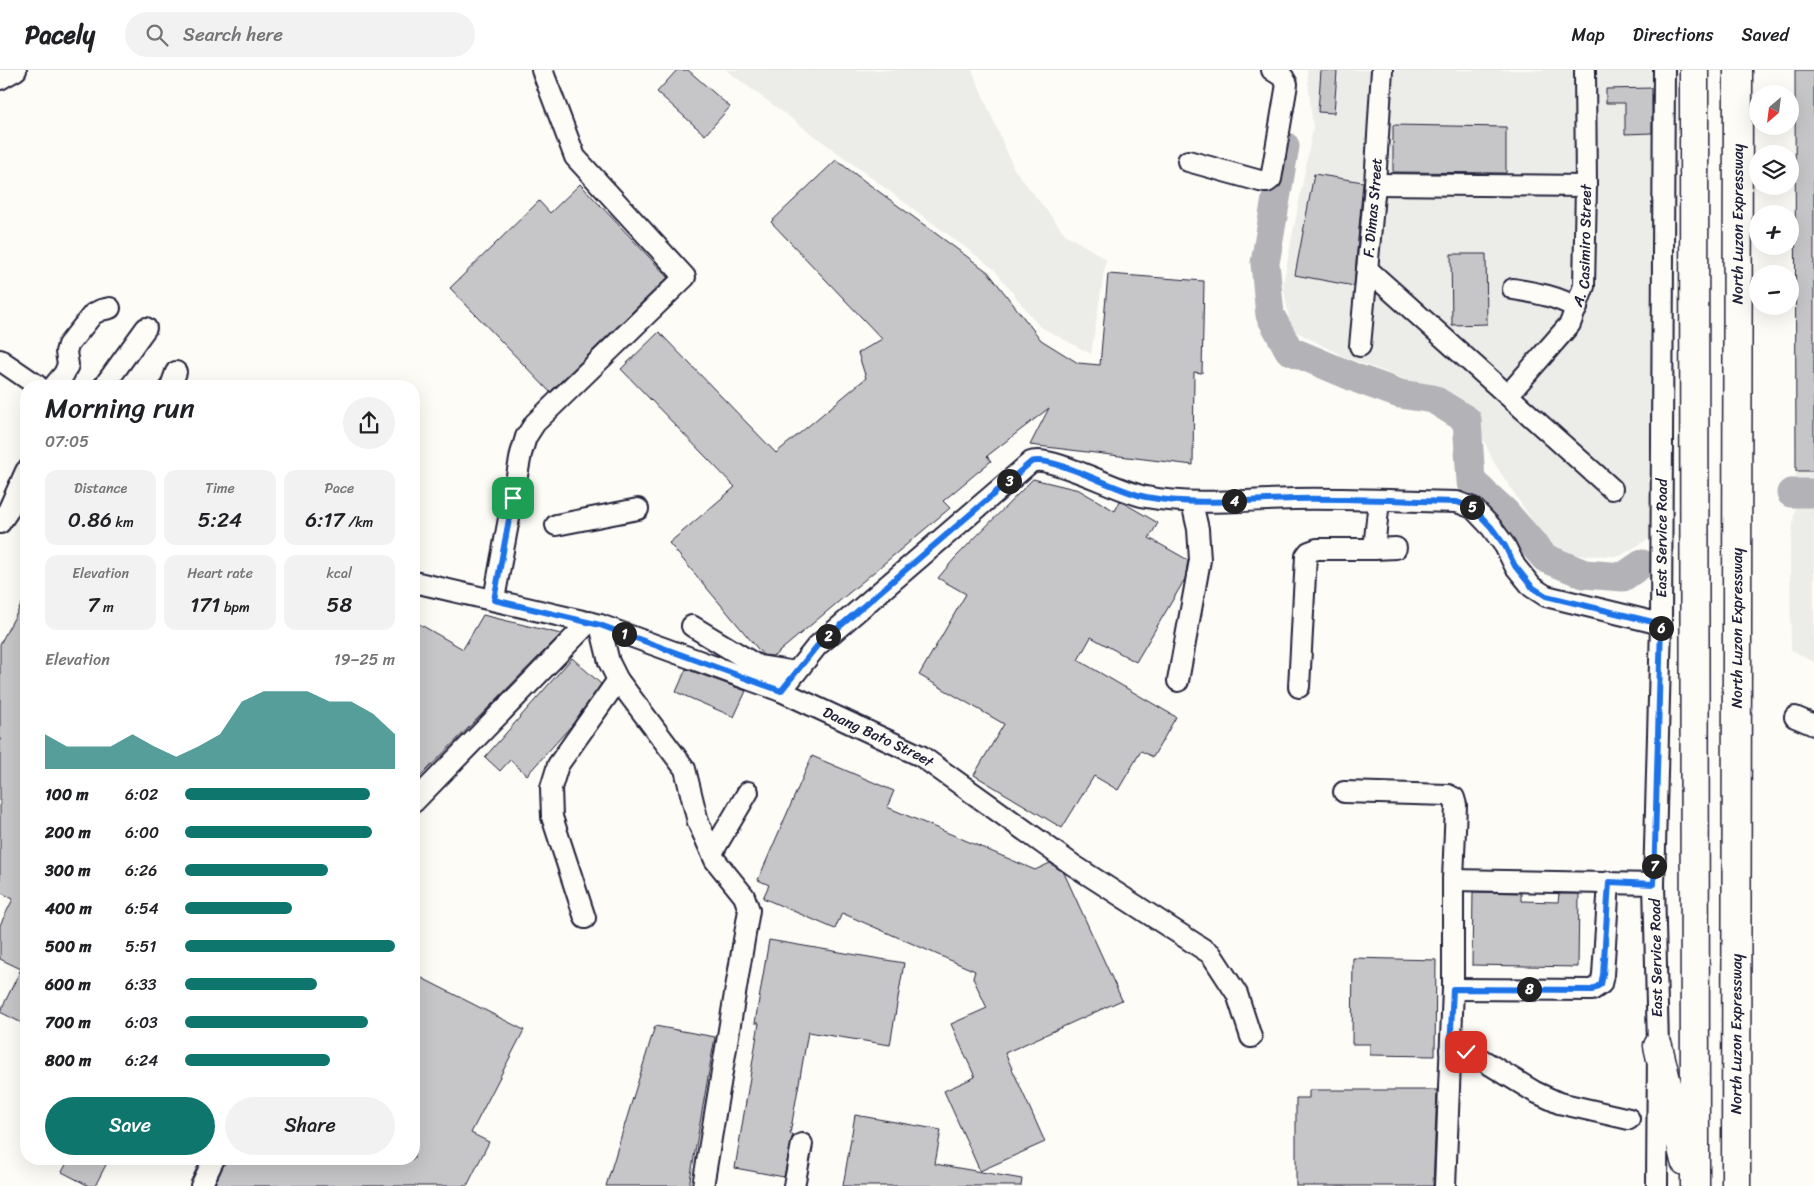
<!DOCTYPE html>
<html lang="en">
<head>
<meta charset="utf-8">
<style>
	body { margin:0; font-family:Sriracha,sans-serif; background:#f2f2f2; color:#202124; height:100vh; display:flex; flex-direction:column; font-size:19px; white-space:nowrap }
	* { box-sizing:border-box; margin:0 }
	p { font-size:16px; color:#757577 }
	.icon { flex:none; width:28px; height:28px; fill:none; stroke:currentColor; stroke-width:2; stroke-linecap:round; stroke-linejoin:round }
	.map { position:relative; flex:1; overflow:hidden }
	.panel { position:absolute; left:20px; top:310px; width:400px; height:785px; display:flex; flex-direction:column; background:#fff; border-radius:20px; box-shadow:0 5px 20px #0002 }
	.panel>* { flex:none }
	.needle { width:32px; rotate:208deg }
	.tools { position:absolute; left:1749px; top:15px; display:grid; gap:10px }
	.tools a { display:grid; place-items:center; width:50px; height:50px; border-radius:50%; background:#fff; box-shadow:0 5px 20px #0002; font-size:25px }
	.pin { position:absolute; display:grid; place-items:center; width:42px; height:42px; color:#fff; margin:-21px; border-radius:10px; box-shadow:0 2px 8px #0006 }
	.km { position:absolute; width:25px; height:25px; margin:-12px; border-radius:50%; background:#222; color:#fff; font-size:14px; line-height:25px; text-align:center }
	.round { display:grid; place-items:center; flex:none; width:52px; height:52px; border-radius:26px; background:#f2f2f2 }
	.summary { display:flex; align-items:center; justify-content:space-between; height:85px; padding:0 25px }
	h1 { font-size:28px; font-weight:600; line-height:38px }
	.figures { display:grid; grid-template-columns:repeat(3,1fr); gap:8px; height:85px; padding:5px 25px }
	.figures div { display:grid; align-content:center; border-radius:12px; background:#f2f2f2; text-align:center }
	.figures b { font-size:21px; font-weight:600 }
	.figures small { font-size:14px; font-weight:400 }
	.figures p { font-size:14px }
	.chart { height:140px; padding:10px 25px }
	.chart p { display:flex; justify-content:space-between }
	.chart svg { width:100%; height:90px; margin-top:5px; fill:#0f766e; opacity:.7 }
	.action { display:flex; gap:10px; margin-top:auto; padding:10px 25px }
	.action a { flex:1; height:58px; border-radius:30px; background:#0f766e; color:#fff; font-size:20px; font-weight:600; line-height:58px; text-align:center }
	.action a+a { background:#f2f2f2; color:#202124 }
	ul { padding:0 25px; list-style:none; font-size:16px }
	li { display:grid; grid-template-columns:80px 60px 1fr; align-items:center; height:38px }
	li i { height:12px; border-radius:6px; background:#0f766e }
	header { display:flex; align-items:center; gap:30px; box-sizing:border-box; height:70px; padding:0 25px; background:#fff; border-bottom:1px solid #e0e0e0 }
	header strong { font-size:24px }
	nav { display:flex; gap:28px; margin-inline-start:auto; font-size:18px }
	.search { width:350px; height:45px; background:#f2f2f2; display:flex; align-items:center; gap:12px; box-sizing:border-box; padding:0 18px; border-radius:28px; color:#757577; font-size:19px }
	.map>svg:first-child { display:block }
	.built { fill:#ecece9 }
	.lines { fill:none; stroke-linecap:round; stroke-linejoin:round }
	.river { stroke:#b2b2b7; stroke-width:29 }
	.building { fill:#c6c6c8; stroke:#22223b }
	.minor-casing { stroke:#22223b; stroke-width:24 }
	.highway-casing { stroke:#22223b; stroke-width:31 }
	.minor { stroke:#fdfcf7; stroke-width:20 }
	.highway { stroke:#fdfcf7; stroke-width:28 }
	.route-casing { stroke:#fff; stroke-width:10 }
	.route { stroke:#1a73e8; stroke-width:6 }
	.labels { text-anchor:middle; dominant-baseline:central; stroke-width:4; stroke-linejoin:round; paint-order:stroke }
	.street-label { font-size:15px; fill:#22223b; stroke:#fdfcf7 }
</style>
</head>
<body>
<header>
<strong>Pacely</strong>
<div class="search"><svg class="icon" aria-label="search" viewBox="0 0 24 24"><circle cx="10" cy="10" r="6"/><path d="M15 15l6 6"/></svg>Search here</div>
<nav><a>Map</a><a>Directions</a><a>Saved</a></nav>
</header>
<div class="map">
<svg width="1814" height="1116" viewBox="0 0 1814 1116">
	<rect width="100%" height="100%" fill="#fdfcf7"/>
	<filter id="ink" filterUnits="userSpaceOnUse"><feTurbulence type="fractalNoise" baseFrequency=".02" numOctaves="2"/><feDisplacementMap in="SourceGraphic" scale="10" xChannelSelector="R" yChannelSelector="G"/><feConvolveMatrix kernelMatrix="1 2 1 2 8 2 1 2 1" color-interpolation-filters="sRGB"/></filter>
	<g filter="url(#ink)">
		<g class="built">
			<path d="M726,0H972L1014,99L1065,164L1106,189L1091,284L1039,256L993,198Z"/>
			<path d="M1307,0H1657L1652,467L1620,486L1555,485L1493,391L1473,346L1423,316L1345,287L1291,259L1283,214L1313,59Z"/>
			<path d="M1795,0H1814V592L1791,580L1790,480L1795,438L1796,401Z"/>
		</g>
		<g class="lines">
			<g class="river">
				<path d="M1285,76L1265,193L1270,245L1289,280L1358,309L1400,324L1433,329L1467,350L1471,411L1505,442L1545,488L1584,504L1623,507L1642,494"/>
				<path d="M1791,423H1814"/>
			</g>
		</g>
		<g class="building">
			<path d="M677,0H688L730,37L705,65L657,22Z"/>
			<path d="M1321,0L1337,1L1334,43L1318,42Z"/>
			<path d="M1795,0H1814V401H1796Z"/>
			<path d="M1652,18V63L1625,64V33H1606V19Z"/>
			<path d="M1393,55L1506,57V103L1393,102Z"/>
			<path d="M836,90L988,202L1041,270L1078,293L1100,295L1108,204L1204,211L1202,303L1194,302L1193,395L1030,375L1049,338L987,386L991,391L943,431L950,438L774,586L763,585L669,473L735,417L621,299L659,262L776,383L866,308L858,283L882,269L771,152Z"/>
			<path d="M1314,104L1363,112L1354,216L1295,205Z"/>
			<path d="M580,114L668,207L550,322L450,218L539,131L550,143Z"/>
			<path d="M1451,184H1486L1487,254L1452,255Z"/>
			<path d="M1033,409L1079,420L1115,441L1120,431L1122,432L1158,453L1149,468L1188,490L1185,509L1136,592L1091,567L1078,590L1176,647L1153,687L1141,681L1118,720L1094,706L1062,758L974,705L1004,654L919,605L966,524L938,508L955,488Z"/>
			<path d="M26,526V955L0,942L21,899L0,889V855L13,829L0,822V574Z"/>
			<path d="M483,545L561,564L414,713V551L463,579Z"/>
			<path d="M572,588L601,614L572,655L527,705L510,690L500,701L485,687Z"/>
			<path d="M686,599L746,621L734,647L676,622Z"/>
			<path d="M812,686L894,721L887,737L1035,800L1050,793L1064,803L1122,930L1005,983L1045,1072L980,1101L944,1021L975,1007L951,954L987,938L973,908L975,901L842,843L835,859L763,828L769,815L758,810Z"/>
			<path d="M1473,822L1521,823V831L1558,832L1559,824H1579L1578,897L1472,895Z"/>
			<path d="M769,870L904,893L890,975L808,962L790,1064H793L792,1068L784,1107L735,1098L759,953H755Z"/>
			<path d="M1353,888L1436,890L1435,986L1370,985V974H1352Z"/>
			<path d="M414,904L524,960L471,1063L489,1072L467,1116H214L226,1089H414Z"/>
			<path d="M655,956L715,967L689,1116H606Z"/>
			<path d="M1309,1020H1437L1433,1116H1296V1028H1309Z"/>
			<path d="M855,1045L941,1060L935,1094L1022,1109L1021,1116H843Z"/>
			<path d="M69,1089H109L95,1116H89L62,1102Z"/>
		</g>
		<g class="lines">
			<g class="minor-casing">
				<g id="minor">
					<path d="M0,9L16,0"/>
					<path d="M1188,91L1260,111L1267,112L1271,109L1287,14L1283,7L1272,0"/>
					<path d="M1375,114L1586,116"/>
					<path d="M1367,199L1612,419"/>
					<path d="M1513,219C1537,223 1556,226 1577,238"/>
					<path id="s1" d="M1360,276L1375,114L1382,0"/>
					<path d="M0,290L38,316"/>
					<path d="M54,316L64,304L68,295L66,282L68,275L93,244L101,240L110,238"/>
					<path d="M104,316L146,258"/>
					<path d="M171,316L176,302"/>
					<path id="s2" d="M1508,325L1570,254L1584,216L1586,116L1585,0"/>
					<path d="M1379,430L1374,479L1396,478"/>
					<path d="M0,453L8,441L26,401"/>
					<path d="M556,455L638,439"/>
					<path id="s3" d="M414,512L600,555L781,621L921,686L1073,795L1211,884L1237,924L1251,967"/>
					<path d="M494,529L521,384L526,367L535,353L685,207L575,87L542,0"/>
					<path d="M600,555L609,592L618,610L685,699L698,752L715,790L744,826L749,840L703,1116"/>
					<path d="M692,556L758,596L796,602"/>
					<path d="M1178,611L1200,490L1198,459L1192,433"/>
					<path d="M1299,617L1306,486L1309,482L1317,479H1374"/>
					<path d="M781,621L817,576L1031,392C1050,384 1121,423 1146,427C1195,436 1244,430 1294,429C1348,428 1403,431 1457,432L1473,438L1491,457L1505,476L1515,496L1532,517L1546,526L1661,554"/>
					<path d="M1795,647L1814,655"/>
					<path d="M1344,722L1448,725L1454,728L1456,735L1453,810V919L1445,1116"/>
					<path d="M414,732L589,552"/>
					<path d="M712,783L748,722"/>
					<path d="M1453,810L1654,814"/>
					<path d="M585,848L552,747L551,718L558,695L618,610"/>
					<path d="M1453,919L1592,920L1601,914L1603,905L1609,812"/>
					<path d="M1450,980L1466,982L1474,985L1535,1022L1559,1033L1629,1049"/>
					<path d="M201,1116L214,1089"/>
					<path d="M794,1116L802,1074"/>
					<path id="s4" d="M1657,1116L1658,976L1654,814L1661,554L1664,0"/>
				</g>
			</g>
			<g class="highway-casing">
				<g id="highway">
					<path d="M1694,0L1695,1116"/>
					<path d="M1658,976L1685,1091"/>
					<path id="s5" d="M1736,1116L1738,0"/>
				</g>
			</g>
			<use href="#minor" class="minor"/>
			<use href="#highway" class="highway"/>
		</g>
	</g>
	<g class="lines" filter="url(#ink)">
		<g class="route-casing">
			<path id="route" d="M513,428L494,530L600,555L781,621L817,576L1031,392C1051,384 1120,423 1146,427C1195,436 1244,430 1294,429C1348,428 1403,431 1457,432L1473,438L1491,457L1505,476L1515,496L1532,517L1546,526L1661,554L1654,814L1609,812L1603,905L1601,914L1592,920L1453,919L1450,980L1466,982"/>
		</g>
		<use href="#route" class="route"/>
	</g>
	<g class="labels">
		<g class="street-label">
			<text stroke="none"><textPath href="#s1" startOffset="139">F. Dimas Street</textPath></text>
			<text stroke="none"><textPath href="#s5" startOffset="962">North Luzon Expressway</textPath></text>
			<text stroke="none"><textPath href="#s2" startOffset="175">A. Casimiro Street</textPath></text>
			<text stroke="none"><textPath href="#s4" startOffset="648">East Service Road</textPath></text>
			<text stroke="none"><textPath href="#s5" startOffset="558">North Luzon Expressway</textPath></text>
			<text stroke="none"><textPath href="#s3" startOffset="491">Daang Bato Street</textPath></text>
			<text transform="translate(1656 888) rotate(-91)">East Service Road</text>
			<text stroke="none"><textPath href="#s5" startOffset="152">North Luzon Expressway</textPath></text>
		</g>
	</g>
</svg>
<div class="tools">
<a><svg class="needle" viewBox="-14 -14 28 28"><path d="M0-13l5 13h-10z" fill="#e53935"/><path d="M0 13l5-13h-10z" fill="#757577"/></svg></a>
<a><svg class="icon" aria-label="layers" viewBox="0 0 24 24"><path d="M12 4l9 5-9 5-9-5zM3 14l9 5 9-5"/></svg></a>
<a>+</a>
<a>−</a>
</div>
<div class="pin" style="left:513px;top:428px;background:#1e9e55"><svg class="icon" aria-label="arrive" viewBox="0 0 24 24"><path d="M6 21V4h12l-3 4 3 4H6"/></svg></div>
<div class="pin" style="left:1466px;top:982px;background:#d93025"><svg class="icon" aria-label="check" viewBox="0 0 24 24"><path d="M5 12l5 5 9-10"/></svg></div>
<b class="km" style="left:624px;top:564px">1</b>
<b class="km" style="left:828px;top:566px">2</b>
<b class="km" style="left:1009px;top:411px">3</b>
<b class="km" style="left:1234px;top:431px">4</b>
<b class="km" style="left:1472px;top:437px">5</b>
<b class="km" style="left:1661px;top:558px">6</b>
<b class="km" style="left:1654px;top:796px">7</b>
<b class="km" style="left:1529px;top:919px">8</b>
<section class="panel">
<div class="summary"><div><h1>Morning run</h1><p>07:05</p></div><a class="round"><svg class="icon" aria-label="share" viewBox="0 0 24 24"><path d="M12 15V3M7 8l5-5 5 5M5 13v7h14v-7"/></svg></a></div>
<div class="figures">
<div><p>Distance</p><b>0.86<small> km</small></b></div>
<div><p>Time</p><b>5:24</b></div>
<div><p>Pace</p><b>6:17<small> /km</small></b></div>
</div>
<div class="figures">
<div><p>Elevation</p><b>7<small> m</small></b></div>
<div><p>Heart rate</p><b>171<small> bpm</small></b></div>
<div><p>kcal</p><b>58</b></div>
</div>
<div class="chart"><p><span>Elevation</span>19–25 m</p>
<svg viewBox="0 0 160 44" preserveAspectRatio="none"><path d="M0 44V27L10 33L20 33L30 33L40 27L50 33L60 38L70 33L80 27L90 11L100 6L110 6L120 6L130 11L140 11L150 17L160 27V44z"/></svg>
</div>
<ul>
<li><b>100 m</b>6:02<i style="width:88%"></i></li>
<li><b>200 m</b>6:00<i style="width:89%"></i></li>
<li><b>300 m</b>6:26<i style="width:68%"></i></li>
<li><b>400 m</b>6:54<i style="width:51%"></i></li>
<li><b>500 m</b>5:51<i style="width:100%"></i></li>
<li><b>600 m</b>6:33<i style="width:63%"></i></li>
<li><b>700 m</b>6:03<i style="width:87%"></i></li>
<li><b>800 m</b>6:24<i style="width:69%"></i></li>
</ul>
<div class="action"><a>Save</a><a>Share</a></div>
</section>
</div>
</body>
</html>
